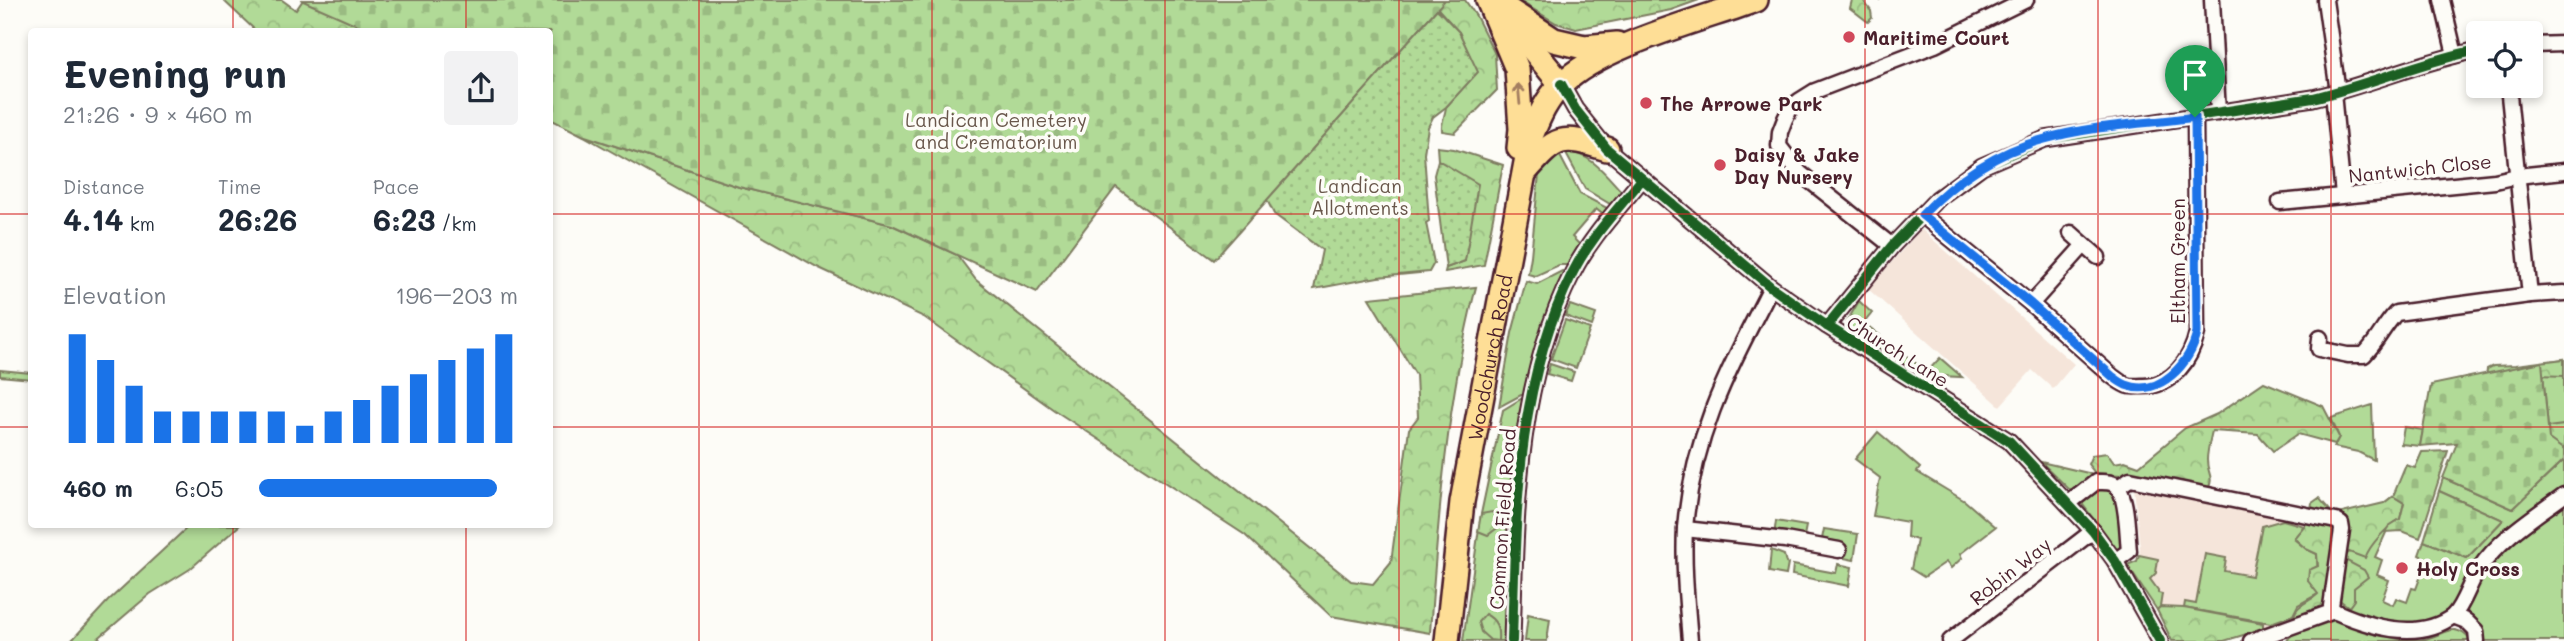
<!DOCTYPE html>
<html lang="en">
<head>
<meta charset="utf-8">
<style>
	body { margin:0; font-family:Mali,sans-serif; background:#f2f2f3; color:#1f2937; height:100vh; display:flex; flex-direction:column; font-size:26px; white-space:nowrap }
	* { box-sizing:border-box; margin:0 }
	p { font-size:23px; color:#747a83 }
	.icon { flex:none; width:38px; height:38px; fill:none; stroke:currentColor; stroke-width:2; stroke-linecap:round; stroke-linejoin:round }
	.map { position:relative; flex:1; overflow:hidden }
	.side { position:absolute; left:28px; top:28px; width:525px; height:500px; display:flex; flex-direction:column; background:#fff; border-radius:7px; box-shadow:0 4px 10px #0003 }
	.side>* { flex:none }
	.buttons { position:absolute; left:2466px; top:21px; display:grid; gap:14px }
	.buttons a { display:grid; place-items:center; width:77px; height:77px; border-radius:7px; background:#fff; box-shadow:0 4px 10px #0003; font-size:35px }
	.pin { position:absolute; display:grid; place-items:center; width:60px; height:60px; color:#fff; margin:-72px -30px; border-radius:50% 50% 50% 0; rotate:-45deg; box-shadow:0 0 7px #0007 }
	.pin .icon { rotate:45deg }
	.round { display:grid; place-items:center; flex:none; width:74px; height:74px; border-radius:7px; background:#f2f2f3 }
	.summary { display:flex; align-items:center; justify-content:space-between; height:119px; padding:0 35px }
	h1 { font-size:38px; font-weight:700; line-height:52px }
	.metrics { display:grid; grid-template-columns:repeat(3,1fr); gap:10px; height:119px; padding:7px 35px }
	.metrics div { display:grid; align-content:center }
	.metrics b { font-size:30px; font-weight:700 }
	.metrics small { font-size:19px; font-weight:400 }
	.metrics p { font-size:19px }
	.chart { height:196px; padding:14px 35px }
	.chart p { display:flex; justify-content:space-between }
	.chart svg { width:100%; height:126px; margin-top:7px; stroke:#1a73e8; stroke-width:6 }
	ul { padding:0 35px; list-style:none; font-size:23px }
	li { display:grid; grid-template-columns:112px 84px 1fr; align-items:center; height:52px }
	li i { height:18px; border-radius:9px; background:#1a73e8 }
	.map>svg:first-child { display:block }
	.built { fill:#f5e5da }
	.grass { fill:#b1da97; stroke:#7e7c61; stroke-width:2 }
	.forest { fill:url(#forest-crowns); stroke:#7e7c61; stroke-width:2 }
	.cemetery { fill:url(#cemetery-stones); stroke:#7e7c61; stroke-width:2 }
	.garden { fill:url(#garden-dots); stroke:#7e7c61; stroke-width:2 }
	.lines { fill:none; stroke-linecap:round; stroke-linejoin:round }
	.street-casing { stroke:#4a1f2b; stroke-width:19 }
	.primary-casing { stroke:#4a1f2b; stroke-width:28 }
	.street { stroke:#fdfcf7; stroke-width:14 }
	.primary { stroke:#fede96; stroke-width:23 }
	.cycleway-casing { stroke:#fdfcf7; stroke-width:15 }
	.cycleway { stroke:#1b5e20; stroke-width:10 }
	.oneway { stroke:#a47e60 }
	.route-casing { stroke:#fff; stroke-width:14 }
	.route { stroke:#1a73e8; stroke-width:9 }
	.grid { fill:none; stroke:#d62828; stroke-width:2; stroke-opacity:0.55 }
	.poi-dot { fill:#d1495b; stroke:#fdfcf7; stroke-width:2.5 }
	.labels { text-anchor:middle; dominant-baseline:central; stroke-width:7; stroke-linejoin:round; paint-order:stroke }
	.poi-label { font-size:19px; font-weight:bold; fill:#4a1f2b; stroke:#fdfcf7; text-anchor:start }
	.park-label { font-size:19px; fill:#69574b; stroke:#fdfcf7 }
	.street-label { font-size:19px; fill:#4a1f2b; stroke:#fdfcf7 }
</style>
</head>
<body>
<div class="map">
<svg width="2564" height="641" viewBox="0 0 2564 641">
	<defs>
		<pattern id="forest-crowns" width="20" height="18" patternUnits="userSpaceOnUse" patternTransform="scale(1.75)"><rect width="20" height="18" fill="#b1da97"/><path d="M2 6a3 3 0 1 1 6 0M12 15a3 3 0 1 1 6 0" fill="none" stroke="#9abb82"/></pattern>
		<pattern id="cemetery-stones" width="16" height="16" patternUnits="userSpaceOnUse" patternTransform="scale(1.75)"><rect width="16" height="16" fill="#b1da97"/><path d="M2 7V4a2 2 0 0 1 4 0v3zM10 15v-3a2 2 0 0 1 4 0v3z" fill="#9abb82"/></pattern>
		<pattern id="garden-dots" width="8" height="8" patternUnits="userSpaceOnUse" patternTransform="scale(1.75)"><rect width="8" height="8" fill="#b1da97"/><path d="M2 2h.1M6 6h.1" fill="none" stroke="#9abb82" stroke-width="1.8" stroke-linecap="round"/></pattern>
	</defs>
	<rect width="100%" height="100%" fill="#fdfcf7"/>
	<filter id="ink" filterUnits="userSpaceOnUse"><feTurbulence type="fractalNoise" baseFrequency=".0143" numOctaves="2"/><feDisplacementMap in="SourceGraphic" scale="14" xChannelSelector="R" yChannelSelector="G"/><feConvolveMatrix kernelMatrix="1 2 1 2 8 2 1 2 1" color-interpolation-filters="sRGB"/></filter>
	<g filter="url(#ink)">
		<g class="built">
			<path d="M1921,229L2074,364L2053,389L2032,370L2000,406L1868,289Z"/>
			<path d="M2134,487L2333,529L2322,613L2224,641H2176L2139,561L2140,548Z"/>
		</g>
		<g class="grass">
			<path d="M1565,152C1592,152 1608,178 1626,196L1615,207L1585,189Z"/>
			<path d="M1559,154L1580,194L1611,210L1606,217L1596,209L1572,237L1583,248L1571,265H1559L1535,276L1528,274L1531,256L1539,174L1547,161Z"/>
			<path d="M1562,271L1567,272L1526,395H1521L1499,407L1512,333L1526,281L1537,284Z"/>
			<path d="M1859,301L1872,313L1864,323L1927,372L1940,358L1962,377L1919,375L1848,331L1846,323Z"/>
			<path d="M1570,305L1596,314L1592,326L1565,316Z"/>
			<path d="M1565,320L1590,329L1576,368L1551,359Z"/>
			<path d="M2564,359V450L2549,439L2542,362Z"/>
			<path d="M1550,364L1574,372L1571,381L1547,374Z"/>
			<path d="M0,370L31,373V379L0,376Z"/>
			<path d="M1524,397L1529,398L1508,641H1463L1481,514L1503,410Z"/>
			<path d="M2372,405L2374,460L2358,452L2334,447L2339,437L2331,418Z"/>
			<path d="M2404,427L2423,430L2420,446L2401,444Z"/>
			<path d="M1878,432L1920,468L1917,472L1965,501L1995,527L1960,554L1962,558L1951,568L1946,562L1924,577L1911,569L1917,540L1907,537L1908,522L1873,516L1880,478L1855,459Z"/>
			<path d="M2564,460V490L2474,566L2445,618L2421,633L2345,611C2339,597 2337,565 2344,551C2349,542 2376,521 2385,513L2384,503L2393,496L2389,526L2375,557L2382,560L2377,575L2389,580L2382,600L2393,605L2396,598L2407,602L2412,588L2416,589L2427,559L2419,555L2424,541L2467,558L2503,520L2439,491L2443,478L2513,509Z"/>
			<path d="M2041,462L2088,473L2094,476L2073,493Z"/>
			<path d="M2101,485L2116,491L2125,547L2120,554L2080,501Z"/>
			<path d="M2564,501V641H2482L2466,609L2482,570L2522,531Z"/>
			<path d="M2283,520L2304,526L2294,539L2306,549L2317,554L2318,594L2298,605L2293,615L2271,623L2184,608L2185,602L2196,604L2205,554L2226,558L2224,571L2252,576L2262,526Z"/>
			<path d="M1776,521L1806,526L1804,536L1788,533L1773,543Z"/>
			<path d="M190,525H240L190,569L150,594L95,641H71L108,601Z"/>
			<path d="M1824,529L1858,534L1854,560L1839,557L1841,542L1822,539Z"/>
			<path d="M1771,550L1784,555L1786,563L1788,564L1786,575L1769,572Z"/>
			<path d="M2139,555L2158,559L2156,573L2150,579L2158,590V593L2162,594L2160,607L2157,610L2127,565L2137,561Z"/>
			<path d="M1838,564L1852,567L1849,586L1792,575L1793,565L1836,573Z"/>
			<path d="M1528,614L1550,619L1547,641H1525Z"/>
			<path d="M2340,619C2364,628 2390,641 2416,640C2441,640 2452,617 2471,641H2287C2295,626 2324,621 2340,619Z"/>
		</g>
		<g class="forest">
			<path d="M223,0H282L296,10L303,0L393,31H256Z"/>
			<path d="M1430,0H1465L1476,16L1495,54L1497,90L1455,133L1442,131C1441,122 1445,116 1446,107L1477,72L1459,32Z"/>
			<path d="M1518,0H1699L1671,10L1576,29L1556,23Z"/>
			<path d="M1852,0H1880H1863L1871,11L1872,18L1868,22L1850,8Z"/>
			<path d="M582,135L739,187L892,225L957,255L976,280L1351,581L1373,584L1391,562L1409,429L1418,417L1416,375L1369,298L1476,287C1447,400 1438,517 1430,633L1331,616L1245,535L1054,410L924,317L817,267Z"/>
			<path d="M1437,147L1454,149L1503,165L1484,265L1445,272L1446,268L1465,261L1451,169L1438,160Z"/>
			<path d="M2564,359V376L2538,375L2486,380L2487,369L2493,366L2516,365Z"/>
			<path d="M2264,382L2323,406L2339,437L2335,444L2298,434L2273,451L2258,434L2212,431C2210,440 2207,451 2207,460C2207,475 2216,476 2206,493L2121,475L2095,473L2088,464L2092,455L2107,453L2114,463L2125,461L2139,466L2185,428L2217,414Z"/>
			<path d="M2564,425V457L2550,451L2544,431L2548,427Z"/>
			<path d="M2393,496L2404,503L2400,519C2387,527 2371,543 2365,558L2349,552L2343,559L2364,570L2368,577L2354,588V600L2349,607L2334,596L2318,614L2294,624C2292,604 2306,605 2318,594L2308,581L2309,570L2318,566L2317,554L2306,549L2294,538L2309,520L2312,503L2319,498L2334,515L2384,503Z"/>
			<path d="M1492,512L1500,519L1501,525L1488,535L1478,531L1481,514Z"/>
			<path d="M2160,607L2184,608L2263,623V629L2224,641H2172L2157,610Z"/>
			<path d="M1485,614C1497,620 1499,628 1498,641L1490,640L1481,632L1478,622Z"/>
		</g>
		<g class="cemetery">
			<path d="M301,0H1445L1214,260L1116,187L1037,292L892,225L739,187L582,135L550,119V32L371,31Z"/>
			<path d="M2542,362L2549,439L2564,450V460L2513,509L2443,478L2457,443L2420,446L2431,385Z"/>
			<path d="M2448,451L2420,538L2402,531L2385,532L2389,526L2400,519L2404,503L2393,496L2406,465L2415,468L2422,452Z"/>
			<path d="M2439,491L2503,520L2467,558L2424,541Z"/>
		</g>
		<g class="garden">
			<path d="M1437,9L1459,32L1478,72L1446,107L1433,117L1428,127L1424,153L1429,221L1426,223L1434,263L1429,272L1378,277L1314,289L1322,250L1274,214L1267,200Z"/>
			<path d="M1438,160L1478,184L1465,261L1446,268L1434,175Z"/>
		</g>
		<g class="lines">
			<g class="street-casing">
				<g id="street">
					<path d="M2212,0L2218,113"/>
					<path d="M2325,0L2338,92"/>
					<path d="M2442,0L2455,55"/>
					<path d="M2530,45L2564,44"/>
					<path d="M1561,84L1575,109L1607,149L1771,287L1827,326L2009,441L2093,531L2115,561L2160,641"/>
					<path d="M2508,86L2530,295"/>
					<path d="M2333,93L2343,195"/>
					<path d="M2280,202L2495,181L2517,176L2564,171"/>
					<path d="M1922,215L2031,304L2112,376C2116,379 2121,383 2126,385C2130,387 2137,386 2142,386C2172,387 2191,360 2197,333L2195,117"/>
					<path d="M2071,233L2098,257"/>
					<path d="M1892,246L1800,173L1779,146L1780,132L1785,119L1791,107L1799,101L1815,91L1935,45L2026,0"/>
					<path d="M2031,304L2084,245"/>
					<path d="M1827,326L1892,246L1937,199L1982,166L2045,139L2313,98C2369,85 2422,61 2478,50"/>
					<path d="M2320,338L2319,349L2348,355H2364C2377,342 2383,327 2396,313L2530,295L2564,293"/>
					<path d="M2118,487L2130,479L2336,521L2341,524L2342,530L2331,606L2334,611"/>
					<path d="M2069,503L2096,482C2102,482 2108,481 2114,484C2128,492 2127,535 2129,551L2115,561"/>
					<path d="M1685,529L1785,540L1839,550"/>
					<path d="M2453,616L2466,621L2476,631L2477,641"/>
					<path d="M1512,641C1516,516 1515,386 1573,272C1590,238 1618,209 1642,179"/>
					<path d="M1690,641C1687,604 1683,566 1685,528C1693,434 1729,369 1771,287"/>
					<path d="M1950,641L2093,531"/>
					<path d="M2251,641L2334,611C2372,628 2420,641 2453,616C2465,603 2469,583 2479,569C2501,537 2534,517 2564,495"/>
				</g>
			</g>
			<g class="primary-casing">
				<g id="primary">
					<path d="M1488,0L1517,69L1521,129L1519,148"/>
					<path d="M1493,0L1554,40L1584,47L1617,44"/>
					<path d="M1508,19L1561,84"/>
					<path d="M1525,172C1557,136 1560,134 1607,149"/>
					<path id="s1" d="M1447,641L1462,502L1531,136C1539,117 1546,100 1561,85C1600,45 1701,20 1756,0"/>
				</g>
			</g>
			<use href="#street" class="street"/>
			<use href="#primary" class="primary"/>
			<g class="cycleway-casing">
				<g id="cycleway">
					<path d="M1561,84L1575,109L1607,149L1771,287L1827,326L2009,441L2093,531L2115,561L2160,641"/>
					<path d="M1827,326L1892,246L1937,199L1982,166L2045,139L2313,98C2369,85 2422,61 2478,50"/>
					<path d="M1512,641C1516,516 1515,386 1573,272C1590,238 1618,209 1642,179"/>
				</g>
			</g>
			<use href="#cycleway" class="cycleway"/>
		</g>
		<defs><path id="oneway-shaft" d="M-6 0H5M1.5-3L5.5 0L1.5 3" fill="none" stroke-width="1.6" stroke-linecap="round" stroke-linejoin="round" transform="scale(1.75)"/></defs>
		<use class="oneway" href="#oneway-shaft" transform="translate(1519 94) rotate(-95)"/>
	</g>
	<g class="lines" filter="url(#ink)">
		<g class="route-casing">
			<path id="route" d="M2195,117L2197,333C2191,363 2159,398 2126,385C2121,383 2116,379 2112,376L2031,304L1922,215C1955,180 1998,151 2045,139C2093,125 2146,124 2195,117Z"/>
		</g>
		<use href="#route" class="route"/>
	</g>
	<path class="grid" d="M233,0V32M466,0V32M699,0V641M932,0V641M1165,0V641M1399,0V641M1632,0V641M1865,0V641M2098,0V641M2331,0V641M0,214H32M550,214H2564M0,427H32M550,427H2564M233,525V641M466,525V641"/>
	<g class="poi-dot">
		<circle cx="1849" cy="37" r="7"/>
		<circle cx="1646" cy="103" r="7"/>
		<circle cx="1720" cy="165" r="7"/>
		<circle cx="2402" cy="568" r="7"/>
	</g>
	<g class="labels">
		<g class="poi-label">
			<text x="1863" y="37">Maritime Court</text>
			<text x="1660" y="103">The Arrowe Park</text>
			<text x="1734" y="154">Daisy &amp; Jake<tspan x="1734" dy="22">Day Nursery</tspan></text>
			<text x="2416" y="568">Holy Cross</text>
		</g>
		<g class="park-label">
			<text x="996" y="119">Landican Cemetery<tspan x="996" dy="22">and Crematorium</tspan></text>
			<text x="1360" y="185">Landican<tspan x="1360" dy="22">Allotments</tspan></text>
		</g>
		<g class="street-label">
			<text transform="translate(2420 168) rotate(-6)">Nantwich Close</text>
			<text transform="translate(2177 261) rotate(-90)">Eltham Green</text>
			<text transform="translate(1898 351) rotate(32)">Church Lane</text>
			<text stroke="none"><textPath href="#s1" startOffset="287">Woodchurch Road</textPath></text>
			<text transform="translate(1502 519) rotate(-86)">Common Field Road</text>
			<text transform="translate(2010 571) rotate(-38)">Robin Way</text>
		</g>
	</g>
</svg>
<div class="buttons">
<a><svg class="icon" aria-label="locate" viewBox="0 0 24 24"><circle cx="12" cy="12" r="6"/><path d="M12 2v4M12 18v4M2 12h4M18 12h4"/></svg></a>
</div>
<div class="pin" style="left:2195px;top:117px;background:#1e9e55"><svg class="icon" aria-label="arrive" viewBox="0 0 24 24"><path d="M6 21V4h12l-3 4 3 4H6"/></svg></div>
<section class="side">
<div class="summary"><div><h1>Evening run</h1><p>21:26 · 9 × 460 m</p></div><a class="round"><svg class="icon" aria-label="share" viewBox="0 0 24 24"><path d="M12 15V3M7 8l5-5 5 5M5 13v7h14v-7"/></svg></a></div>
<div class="metrics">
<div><p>Distance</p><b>4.14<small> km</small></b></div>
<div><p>Time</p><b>26:26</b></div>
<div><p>Pace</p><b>6:23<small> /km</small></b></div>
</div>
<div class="chart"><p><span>Elevation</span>196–203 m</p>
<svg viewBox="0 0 160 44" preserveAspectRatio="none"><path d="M5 44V6M15 44V15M25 44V24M35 44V33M45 44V33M55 44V33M65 44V33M75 44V33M85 44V38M95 44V33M105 44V29M115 44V24M125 44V20M135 44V15M145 44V11M155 44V6"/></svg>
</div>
<ul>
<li><b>460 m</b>6:05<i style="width:92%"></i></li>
</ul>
</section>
</div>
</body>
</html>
